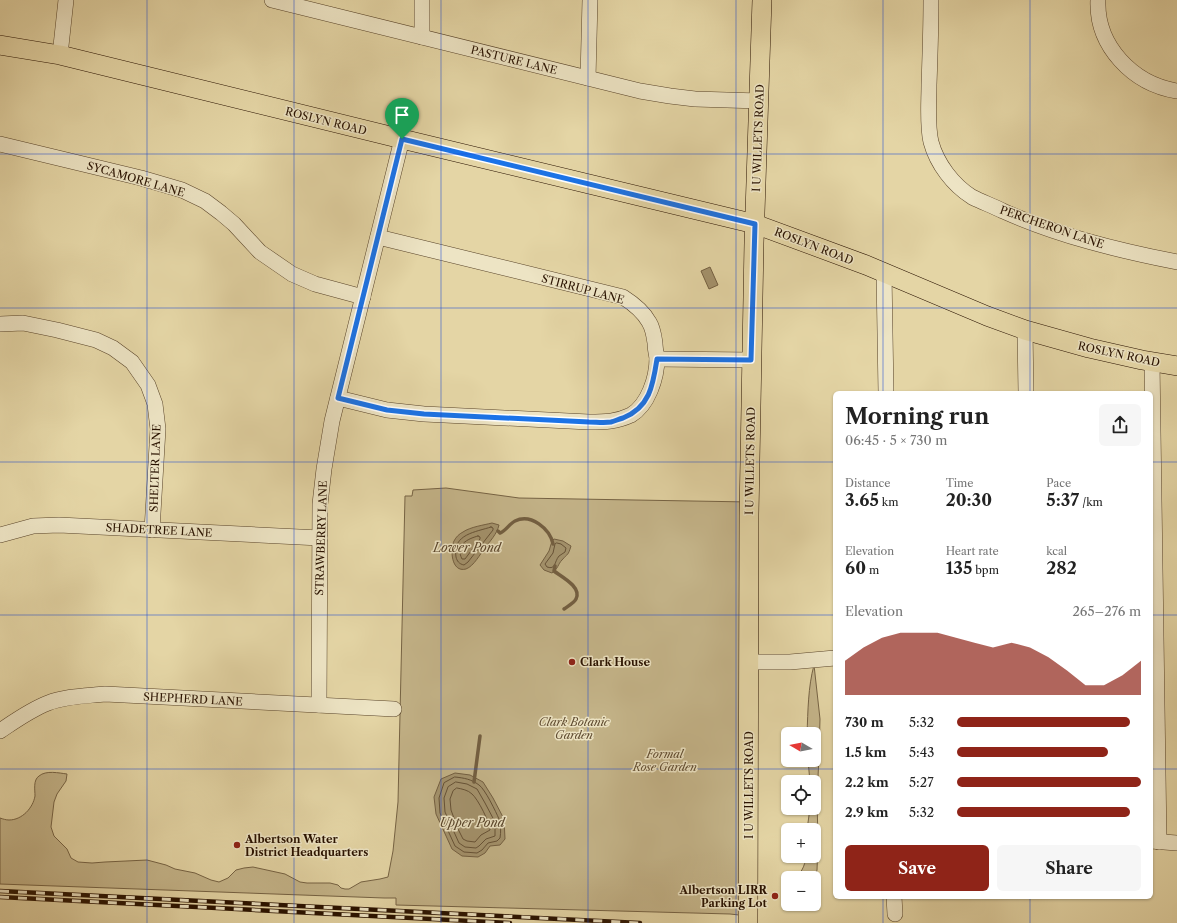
<!DOCTYPE html>
<html lang="en">
<head>
<meta charset="utf-8">
<style>
	body { margin:0; font-family:"Libre Caslon Text",serif; background:#f6f6f6; color:#222; height:100vh; display:flex; flex-direction:column; font-size:15px; white-space:nowrap }
	* { box-sizing:border-box; margin:0 }
	p { font-size:13px; color:#767676 }
	.icon { flex:none; width:22px; height:22px; fill:none; stroke:currentColor; stroke-width:2; stroke-linecap:round; stroke-linejoin:round }
	.map { position:relative; flex:1; overflow:hidden }
	.sheet { position:absolute; left:833px; top:391px; width:320px; height:508px; display:flex; flex-direction:column; background:#fff; border-radius:6px; box-shadow:0 1px 3px #0004 }
	.sheet>* { flex:none }
	.needle { width:26px; rotate:280deg }
	.tools { position:absolute; left:781px; top:727px; display:grid; gap:8px }
	.tools a { display:grid; place-items:center; width:40px; height:40px; border-radius:6px; background:#fff; box-shadow:0 1px 3px #0004; font-size:20px }
	.pin { position:absolute; display:grid; place-items:center; width:34px; height:34px; color:#fff; margin:-41px -17px; border-radius:50% 50% 50% 0; rotate:-45deg; box-shadow:0 0 4px #0007 }
	.pin .icon { rotate:45deg }
	.round { display:grid; place-items:center; flex:none; width:42px; height:42px; border-radius:6px; background:#f6f6f6 }
	.head { display:flex; align-items:center; justify-content:space-between; height:68px; padding:0 12px }
	h1 { font-size:22px; font-weight:800; line-height:30px }
	.stats { display:grid; grid-template-columns:repeat(3,1fr); gap:6px; height:68px; padding:4px 12px }
	.stats div { display:grid; align-content:center }
	.stats b { font-size:17px; font-weight:800 }
	.stats small { font-size:11px; font-weight:400 }
	.stats p { font-size:11px }
	.chart { height:112px; padding:8px 12px }
	.chart p { display:flex; justify-content:space-between }
	.chart svg { width:100%; height:72px; margin-top:4px; fill:#8f2418; opacity:.7 }
	.button { display:flex; gap:8px; margin-top:auto; padding:8px 12px }
	.button a { flex:1; height:46px; border-radius:6px; background:#8f2418; color:#fff; font-size:16px; font-weight:800; line-height:46px; text-align:center }
	.button a+a { background:#f6f6f6; color:#222 }
	ul { padding:0 12px; list-style:none; font-size:13px }
	li { display:grid; grid-template-columns:64px 48px 1fr; align-items:center; height:30px }
	li i { height:10px; border-radius:5px; background:#8f2418 }
	.map>svg:first-child { display:block }
	.green { fill:#c4b489; stroke:#766344 }
	.water { fill:#a4936d; stroke:#735f41 }
	.lines { fill:none; stroke-linecap:round; stroke-linejoin:round }
	.shore { stroke:#665236; stroke-width:1 }
	.stream { stroke:#735f41; stroke-width:3.5 }
	.minor-casing { stroke:#584329; stroke-width:16 }
	.major-casing { stroke:#291200; stroke-width:20 }
	.minor { stroke:#ede4c4; stroke-width:15 }
	.major { stroke:#e4d5a5; stroke-width:19 }
	.rail-casing { stroke:#291200; stroke-width:4.5 }
	.rail { stroke:#ede4c4; stroke-width:3; stroke-dasharray:9; stroke-linecap:butt }
	.route-casing { stroke:#fff; stroke-width:8 }
	.route { stroke:#1a73e8; stroke-width:5 }
	.grid { fill:none; stroke:#1d4ed8; stroke-width:1; stroke-opacity:0.55 }
	.poi-dot { fill:#8f2418; stroke:#ede4c4; stroke-width:1.5 }
	.labels { text-anchor:middle; dominant-baseline:central; stroke-width:3; stroke-linejoin:round; paint-order:stroke }
	.street-label { font-size:11px; fill:#291200; stroke:#ede4c4 }
	.poi-label { font-size:11px; font-weight:bold; fill:#291200; stroke:#ede4c4; text-anchor:start }
	.park-label { font-size:11px; font-style:italic; fill:#5f4b30; stroke:#ede4c4 }
	.water-label { font-size:12px; font-style:italic; fill:#5a462c; stroke:#ede4c4 }
</style>
</head>
<body>
<div class="map">
<svg width="1177" height="923" viewBox="0 0 1177 923">
	<rect width="100%" height="100%" fill="#e4d5a5"/>
	<filter id="stains"><feTurbulence type="fractalNoise" baseFrequency=".005" numOctaves="4"/><feColorMatrix values="0 0 0 0 .2 0 0 0 0 .09 0 0 0 0 .02 0 0 0 .5 -.17"/></filter>
	<radialGradient id="worn" r=".72"><stop offset=".6" stop-color="#630" stop-opacity="0"/><stop offset="1" stop-color="#630" stop-opacity=".3"/></radialGradient>
	<g class="green">
		<path d="M446,488L519,498L750,502L748,916L730,914L396,905V898H384L0,884V818C3,819 6,820 9,820C22,820 33,808 35,796C35,790 33,780 39,776C46,770 59,773 67,774L66,781L57,794L54,802L51,827L54,836L67,849L71,858L78,862L92,863L105,862L147,860L166,865L175,869L195,873L211,880L219,882L228,878L236,870L244,868L253,867L285,874L300,882L307,883H330L338,885L341,888L345,889H349L361,882L380,879L388,877L393,851L398,802L405,496H412L413,490Z"/>
		<path d="M814,665L820,719L819,756L817,798L818,843L817,870L814,882V878H791C801,876 805,866 806,856H814V830H807L810,808H814V782H810L808,760H814V734H807C808,711 808,687 814,665Z"/>
	</g>
	<g class="water">
		<path d="M710,267L718,285L709,289L701,271Z"/>
		<path d="M492,523L499,525C497,534 490,541 485,548C480,554 474,566 466,569C451,573 450,549 454,541C456,537 459,534 463,532C470,527 484,525 492,523Z"/>
		<path d="M554,539L563,541L571,546C568,556 568,553 562,560C558,564 558,569 552,573L544,570L540,565L549,551L552,541Z"/>
		<path d="M455,773L470,775L483,782L493,798L504,819L505,839L500,845L490,846L485,853L478,857L462,856L452,849L436,814L434,797L441,779Z"/>
	</g>
	<g class="lines">
		<g class="shore">
			<path d="M491,527L493,528V530L468,562L464,565C459,564 457,561 456,557C452,534 476,532 491,527Z"/>
			<path d="M478,536L480,537V539L465,559H462C455,545 467,539 478,536Z"/>
			<path d="M557,543L561,544L566,548L565,552C563,553 561,555 559,556C554,562 556,570 547,567L545,564L553,553L555,544Z"/>
			<path d="M455,777C464,778 471,779 479,785C485,789 496,812 499,819C501,825 501,832 500,838L497,841L488,843L482,850L477,853L464,852L455,846L440,813L439,798L444,783Z"/>
			<path d="M456,782L467,784L477,789L485,803L495,822V836L486,839L479,846L476,848L465,847L459,843L445,812L444,798L448,787Z"/>
			<path d="M457,788C462,789 468,790 472,794C478,799 490,823 490,830L481,835L475,842L467,841L463,839L458,829L451,810L450,799L453,791Z"/>
		</g>
		<g class="stream">
			<path d="M498,531L500,533C506,531 509,524 515,521C531,513 550,529 553,544"/>
			<path d="M555,566L554,571C562,577 582,587 576,599C574,603 568,606 564,609"/>
			<path d="M474,782L480,736"/>
		</g>
		<g class="minor-casing">
			<g id="minor">
				<path d="M272,0L640,91L670,96L695,99L759,101"/>
				<path d="M931,0C931,28 930,57 929,85C929,102 927,126 931,142C937,164 953,185 972,197C982,202 993,206 1003,211C1059,236 1117,250 1177,262"/>
				<path d="M1098,0C1096,46 1133,84 1177,91"/>
				<path d="M422,37V0"/>
				<path d="M60,55L66,0"/>
				<path d="M588,78L590,0"/>
				<path d="M0,144L141,178L182,190L205,201L221,213L234,224L260,252L292,274L315,284L363,297"/>
				<path d="M884,273L886,393"/>
				<path d="M0,324L23,323L57,330L96,340L113,348L132,362L148,385L155,404L158,429L152,530"/>
				<path d="M1025,330L1026,393"/>
				<path d="M657,359L751,360"/>
				<path d="M1152,362L1159,842"/>
				<path d="M338,398L387,410L424,414L589,422C605,422 616,422 631,415C648,405 657,378 657,358C656,353 655,348 655,343C654,336 653,328 649,322C643,311 634,304 623,297L378,237"/>
				<path d="M0,535L33,526L59,525L320,538"/>
				<path d="M749,662H790L835,658"/>
				<path d="M319,705L320,504L324,469L332,421L402,139"/>
				<path d="M0,731C15,721 30,710 48,703C66,696 86,696 105,694L394,709"/>
				<path d="M1151,841L1177,843"/>
				<path d="M894,897L895,914"/>
			</g>
		</g>
		<g class="major-casing">
			<g id="major">
				<path d="M0,45L60,55L402,139L755,224L866,265L987,316L1025,330L1089,348L1142,360L1177,366"/>
				<path d="M748,923L749,515L754,243L762,0"/>
			</g>
		</g>
		<use href="#minor" class="minor"/>
		<use href="#major" class="major"/>
		<g class="rail-casing">
			<g id="rail">
				<path d="M0,891L640,923"/>
				<path d="M0,897L510,923"/>
			</g>
		</g>
		<use href="#rail" class="rail"/>
	</g>
	<g class="lines">
		<g class="route-casing">
			<path id="route" d="M402,139L755,224L751,360L657,359C653,385 650,407 623,418C619,419 615,421 611,422C604,423 596,422 589,422L424,414L387,410L338,398Z"/>
		</g>
		<use href="#route" class="route"/>
	</g>
	<path class="grid" d="M147,0V923M294,0V923M441,0V923M588,0V923M736,0V923M883,0V393M1030,0V393M0,154H1177M0,308H1177M0,462H835M1151,462H1177M0,615H835M1151,615H1177M0,769H835M1151,769H1177M883,897V923M1030,897V923"/>
	<g class="poi-dot">
		<circle cx="572" cy="662" r="4"/>
		<circle cx="237" cy="845" r="4"/>
		<circle cx="775" cy="896" r="4"/>
	</g>
	<g class="labels">
		<g class="street-label">
			<text transform="translate(514 60) rotate(14)">PASTURE LANE</text>
			<text transform="translate(326 121) rotate(14)">ROSLYN ROAD</text>
			<text transform="translate(758 138) rotate(-88)">I U WILLETS ROAD</text>
			<text transform="translate(136 179) rotate(16)">SYCAMORE LANE</text>
			<text transform="translate(1052 227) rotate(19)">PERCHERON LANE</text>
			<text transform="translate(814 246) rotate(21)">ROSLYN ROAD</text>
			<text transform="translate(583 289) rotate(15)">STIRRUP LANE</text>
			<text transform="translate(1119 354) rotate(12)">ROSLYN ROAD</text>
			<text transform="translate(750 461) rotate(-89)">I U WILLETS ROAD</text>
			<text transform="translate(155 468) rotate(-88)">SHELTER LANE</text>
			<text transform="translate(159 530) rotate(3)">SHADETREE LANE</text>
			<text transform="translate(321 538) rotate(-88)">STRAWBERRY LANE</text>
			<text transform="translate(193 699) rotate(3)">SHEPHERD LANE</text>
			<text transform="translate(749 785) rotate(-90)">I U WILLETS ROAD</text>
		</g>
		<g class="poi-label">
			<text x="580" y="662">Clark House</text>
			<text x="245" y="839">Albertson Water<tspan x="245" dy="13">District Headquarters</tspan></text>
			<text x="767" y="890" text-anchor="end">Albertson LIRR<tspan x="767" dy="13">Parking Lot</tspan></text>
		</g>
		<g class="park-label">
			<text x="574" y="722">Clark Botanic<tspan x="574" dy="13">Garden</tspan></text>
			<text x="665" y="754">Formal<tspan x="665" dy="13">Rose Garden</tspan></text>
		</g>
		<g class="water-label">
			<text x="467" y="547">Lower Pond</text>
			<text x="472" y="822">Upper Pond</text>
		</g>
	</g>
	<rect width="100%" height="100%" filter="url(#stains)"/>
	<rect width="100%" height="100%" fill="url(#worn)"/>
</svg>
<div class="tools">
<a><svg class="needle" viewBox="-14 -14 28 28"><path d="M0-13l5 13h-10z" fill="#e53935"/><path d="M0 13l5-13h-10z" fill="#767676"/></svg></a>
<a><svg class="icon" aria-label="locate" viewBox="0 0 24 24"><circle cx="12" cy="12" r="6"/><path d="M12 2v4M12 18v4M2 12h4M18 12h4"/></svg></a>
<a>+</a>
<a>−</a>
</div>
<div class="pin" style="left:402px;top:139px;background:#1e9e55"><svg class="icon" aria-label="arrive" viewBox="0 0 24 24"><path d="M6 21V4h12l-3 4 3 4H6"/></svg></div>
<section class="sheet">
<div class="head"><div><h1>Morning run</h1><p>06:45 · 5 × 730 m</p></div><a class="round"><svg class="icon" aria-label="share" viewBox="0 0 24 24"><path d="M12 15V3M7 8l5-5 5 5M5 13v7h14v-7"/></svg></a></div>
<div class="stats">
<div><p>Distance</p><b>3.65<small> km</small></b></div>
<div><p>Time</p><b>20:30</b></div>
<div><p>Pace</p><b>5:37<small> /km</small></b></div>
</div>
<div class="stats">
<div><p>Elevation</p><b>60<small> m</small></b></div>
<div><p>Heart rate</p><b>135<small> bpm</small></b></div>
<div><p>kcal</p><b>282</b></div>
</div>
<div class="chart"><p><span>Elevation</span>265–276 m</p>
<svg viewBox="0 0 160 44" preserveAspectRatio="none"><path d="M0 44V23L10 15L20 9L30 6L40 6L50 6L60 9L70 12L80 15L90 12L100 15L110 21L120 29L130 38L140 38L150 32L160 23V44z"/></svg>
</div>
<ul>
<li><b>730 m</b>5:32<i style="width:94%"></i></li>
<li><b>1.5 km</b>5:43<i style="width:82%"></i></li>
<li><b>2.2 km</b>5:27<i style="width:100%"></i></li>
<li><b>2.9 km</b>5:32<i style="width:94%"></i></li>
</ul>
<div class="button"><a>Save</a><a>Share</a></div>
</section>
</div>
</body>
</html>
